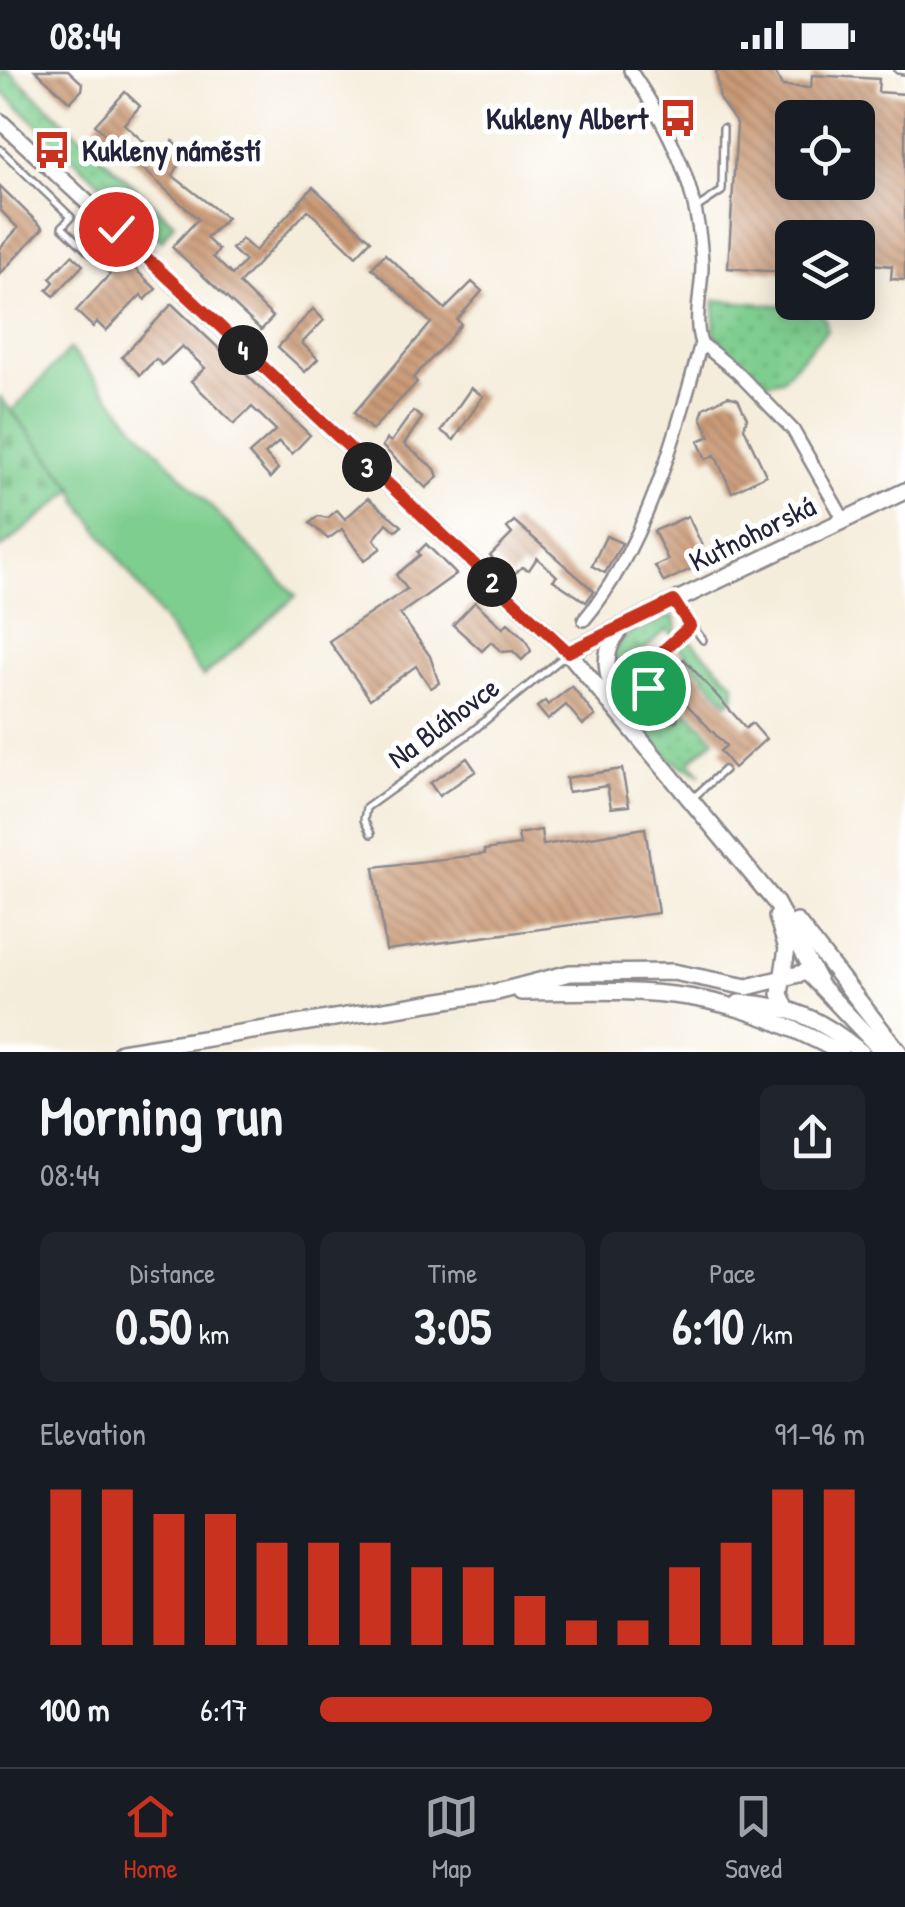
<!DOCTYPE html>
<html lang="en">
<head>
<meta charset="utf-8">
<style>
	body { margin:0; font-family:"Patrick Hand",sans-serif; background:#20242c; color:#f1f3f6; height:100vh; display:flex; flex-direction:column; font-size:38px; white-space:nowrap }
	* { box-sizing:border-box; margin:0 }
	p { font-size:32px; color:#9ea1a6 }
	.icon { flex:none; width:55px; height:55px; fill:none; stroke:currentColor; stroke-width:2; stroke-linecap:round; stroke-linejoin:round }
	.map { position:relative; height:982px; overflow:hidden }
	.sheet { display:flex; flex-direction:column; background:#171b24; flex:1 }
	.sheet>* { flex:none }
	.tools { position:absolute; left:775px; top:30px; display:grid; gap:20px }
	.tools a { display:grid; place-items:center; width:100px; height:100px; border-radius:15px; background:#171b24; box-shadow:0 5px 25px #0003; font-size:50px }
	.pin { position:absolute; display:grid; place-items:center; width:85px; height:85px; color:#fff; margin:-42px; border:5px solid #fff; border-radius:50%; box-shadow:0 2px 10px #0007 }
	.km { position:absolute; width:50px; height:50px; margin:-25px; border-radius:50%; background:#222; color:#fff; font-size:28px; line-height:50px; text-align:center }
	.round { display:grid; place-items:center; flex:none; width:105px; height:105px; border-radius:15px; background:#20242c }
	.head { display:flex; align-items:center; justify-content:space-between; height:170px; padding:0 40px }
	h1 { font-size:55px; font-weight:700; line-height:75px }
	.figures { display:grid; grid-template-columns:repeat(3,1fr); gap:15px; height:170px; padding:10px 40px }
	.figures div { display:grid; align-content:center; border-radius:15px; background:#20242c; text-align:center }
	.figures b { font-size:50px; font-weight:700 }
	.figures small { font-size:28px; font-weight:400 }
	.figures p { font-size:28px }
	.chart { height:280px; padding:20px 40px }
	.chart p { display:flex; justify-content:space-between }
	.chart svg { width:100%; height:180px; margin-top:10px; stroke:#c8321e; stroke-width:6 }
	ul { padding:0 40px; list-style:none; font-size:32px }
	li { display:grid; grid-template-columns:160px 120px 1fr; align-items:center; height:75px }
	li i { height:25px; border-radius:12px; background:#c8321e }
	.status { display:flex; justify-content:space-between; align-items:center; height:70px; padding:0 50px; background:#171b24; direction:ltr }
	.status svg { height:28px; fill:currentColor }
	.tab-bar { display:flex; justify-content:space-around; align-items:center; height:140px; border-top:2px solid #363941; background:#171b24; font-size:28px; color:#9ea1a6 }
	.tab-bar a { display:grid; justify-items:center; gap:5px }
	.tab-bar .current { color:#c8321e }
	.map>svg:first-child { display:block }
	.grass { fill:url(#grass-dots); stroke:#507865; stroke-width:2.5 }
	.cemetery { fill:url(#cemetery-stones); stroke:#507865; stroke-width:2.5 }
	.garden { fill:#7ece8f; stroke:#507865; stroke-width:2.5 }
	.building { fill:url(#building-back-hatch); fill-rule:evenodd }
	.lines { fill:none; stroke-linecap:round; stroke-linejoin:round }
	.service-casing { stroke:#8c888b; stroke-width:10 }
	.minor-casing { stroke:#8c888b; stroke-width:16 }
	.tertiary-casing { stroke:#8c888b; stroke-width:19 }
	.secondary-casing { stroke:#8c888b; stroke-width:20 }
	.service { stroke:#fff; stroke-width:5 }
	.minor { stroke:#fff; stroke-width:11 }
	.tertiary { stroke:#fff; stroke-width:14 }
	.secondary { stroke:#fff; stroke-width:15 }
	.route-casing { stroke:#fff; stroke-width:20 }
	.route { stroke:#c8321e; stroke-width:12 }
	.labels { text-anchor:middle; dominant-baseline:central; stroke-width:10; stroke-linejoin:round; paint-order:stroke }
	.poi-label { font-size:30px; font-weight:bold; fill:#22223b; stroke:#fff; text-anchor:end }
	.street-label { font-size:30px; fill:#22223b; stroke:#fff }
</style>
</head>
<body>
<div class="status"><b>08:44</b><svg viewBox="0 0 49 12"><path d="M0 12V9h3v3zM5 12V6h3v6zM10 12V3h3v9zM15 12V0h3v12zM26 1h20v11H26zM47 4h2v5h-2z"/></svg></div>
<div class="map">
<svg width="905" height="982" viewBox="0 0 905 982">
	<defs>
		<pattern id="grass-dots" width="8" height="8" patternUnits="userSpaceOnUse" patternTransform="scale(2.5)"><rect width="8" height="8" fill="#7ece8f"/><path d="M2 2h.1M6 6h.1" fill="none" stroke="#6db17c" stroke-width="1.8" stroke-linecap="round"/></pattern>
		<pattern id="cemetery-stones" width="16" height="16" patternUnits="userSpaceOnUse" patternTransform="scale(2.5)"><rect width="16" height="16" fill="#7ece8f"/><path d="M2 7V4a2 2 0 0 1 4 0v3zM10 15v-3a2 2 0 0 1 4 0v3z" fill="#6db17c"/></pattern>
		<pattern id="building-back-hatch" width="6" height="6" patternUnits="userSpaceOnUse" patternTransform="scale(2.5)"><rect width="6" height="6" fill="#ca9a76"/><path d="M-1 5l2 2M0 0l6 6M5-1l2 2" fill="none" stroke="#a47d62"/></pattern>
	</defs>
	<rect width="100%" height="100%" fill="#fff"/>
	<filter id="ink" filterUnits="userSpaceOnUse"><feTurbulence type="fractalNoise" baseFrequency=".01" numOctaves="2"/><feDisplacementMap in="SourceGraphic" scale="20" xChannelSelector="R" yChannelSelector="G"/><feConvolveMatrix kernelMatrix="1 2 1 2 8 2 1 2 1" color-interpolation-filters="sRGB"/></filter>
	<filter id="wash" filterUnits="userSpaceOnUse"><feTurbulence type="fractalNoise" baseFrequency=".0048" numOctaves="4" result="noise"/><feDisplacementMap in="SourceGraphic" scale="40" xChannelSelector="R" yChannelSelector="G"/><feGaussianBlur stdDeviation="2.25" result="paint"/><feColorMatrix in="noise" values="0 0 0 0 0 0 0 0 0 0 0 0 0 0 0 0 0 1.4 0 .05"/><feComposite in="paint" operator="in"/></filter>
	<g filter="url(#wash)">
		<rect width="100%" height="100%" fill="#f5eddb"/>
		<g class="grass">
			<path d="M8,0L174,153L162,171L0,20V1Z"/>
			<path d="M715,230L813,238L825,248L827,260L782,309L762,314L718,278L721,272L714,262Z"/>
			<path d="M664,546L675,547L677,560L672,565L667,559L641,582L638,578L631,584L633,588L625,595L628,617L659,653L667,648L673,654L688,641L715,669L690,691L701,705C693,698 682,699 673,691C650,671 600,606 618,575C626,560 649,553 664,546Z"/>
			<path d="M689,569L734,613V627L727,633L679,577Z"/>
		</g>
		<path class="cemetery" d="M0,327L75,419L0,479Z"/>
		<path class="garden" d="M70,279L138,360L296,526L203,607L78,431L75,419L12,341Z"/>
		<g id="blocks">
			<g class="building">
				<path d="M35,0H68L83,14L82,20L70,32Z"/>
				<path d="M716,0H774L782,16L811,18L812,5L879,9L878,22L905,24V210L891,209L892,196L858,193V168H792V203L728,198L737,54L720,30ZM792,48H858V112H792Z"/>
				<path d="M125,22L140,36L124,54L146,74L142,79L155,91L173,71L183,86L173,106L227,148L206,168L219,180L213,187L232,205L245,191L232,179L242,169L255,181L313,117L371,170L356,186L308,140L239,214L273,247L261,260L172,177L198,149L95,55Z"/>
				<path d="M0,116L43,158L0,204V178L18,158L0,140Z"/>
				<path d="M115,180L156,219L145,230L141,225L106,261L97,252L93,257L76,241L110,204L101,195Z"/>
				<path d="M385,184L445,239L472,212L482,221L457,250L461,254L445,274L413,308L417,312L372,360L354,343L431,253L372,198Z"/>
				<path d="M72,185L83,195L54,226L47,220L54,212L50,208Z"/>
				<path d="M172,234L310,365L292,384L279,372L265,384L278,399L270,408L249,384L276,360L252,337L234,354L191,311L205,298L182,276L162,295L156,289L140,305L122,287Z"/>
				<path d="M313,239L324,250L302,273L318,289L305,302L278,277Z"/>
				<path d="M471,318L483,326L454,370L441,361Z"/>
				<path d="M728,326L738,329L747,348L744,358L766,405L732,422L715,385L706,389L698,371L710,366L701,347L704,338Z"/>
				<path d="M413,341L422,348L404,374L435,399L438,407L426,418L382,376L387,369L391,372Z"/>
				<path d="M368,428L402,456L396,461L387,453L374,469L381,478L364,491L342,459L328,469L310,453L318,446L328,448L337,440L345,449Z"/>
				<path d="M688,446L709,490L664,512L655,496L668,490L654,461Z"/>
				<path d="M514,451L594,521L586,532L553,510L557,506L537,488L529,500L522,497L511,507L490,486L512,464L507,458Z"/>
				<path d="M606,466L622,473L605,503L592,496Z"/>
				<path d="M426,474L456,504L400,544L430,586L439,613L431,618L416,596L370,629L329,571L407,519L396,505L420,485L418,482Z"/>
				<path d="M475,532L503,558L508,553L525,569L531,581L522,590L513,581L502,582L491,572L482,581L453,555Z"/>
				<path d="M684,589L746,658L752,653L766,669L734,698L720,681L726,676L661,607Z"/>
				<path d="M572,616L595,646L583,655L566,635L548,650L537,637L545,631L548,635Z"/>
				<path d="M467,688L476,701L439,726L430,713Z"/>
				<path d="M622,699L629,736L611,738L607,716L568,722L566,708Z"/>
				<path d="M645,758L658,843L386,880L374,797L485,784L484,780L520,775L518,764L541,760L543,775Z"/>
			</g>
		</g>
	</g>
	<g filter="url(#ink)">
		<use href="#blocks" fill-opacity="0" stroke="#8c888b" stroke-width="2.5"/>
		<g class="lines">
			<g class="service-casing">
				<g id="service">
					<path d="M898,0L905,1"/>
					<path d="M0,79L71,147L62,157L92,185L113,161"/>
					<path d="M698,137L722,121L723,58"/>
					<path d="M675,534L703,570"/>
					<path d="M674,648L638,604L690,556"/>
					<path d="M694,727L724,700"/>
					<path d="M371,764L364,750L366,738L470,663L567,584"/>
				</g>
			</g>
			<g class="minor-casing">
				<g id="minor">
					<path d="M630,0C671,60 700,121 702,196C702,220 693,250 701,273L738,303L793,360L844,450"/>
					<path d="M584,550C645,478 677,363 701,273"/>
				</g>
			</g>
			<g class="tertiary-casing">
				<path id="tertiary" d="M0,51L568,582"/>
			</g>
			<g class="secondary-casing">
				<g id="secondary">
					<path d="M620,631C605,608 601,582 620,560"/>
					<path d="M777,847L787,878L780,924L786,938"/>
					<path d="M797,852L899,982"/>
					<path d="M818,910L776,833L568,582L905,421"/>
					<path d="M521,922C657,920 715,916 840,982"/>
					<path d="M739,933C789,934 823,950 861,982"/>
					<path d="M121,982L497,922L570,903L673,902L747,917L807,902L883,982"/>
				</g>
			</g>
			<use href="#service" class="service"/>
			<use href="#minor" class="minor"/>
			<use href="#tertiary" class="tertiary"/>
			<use href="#secondary" class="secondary"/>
		</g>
	</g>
	<g class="lines" filter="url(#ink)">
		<g class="route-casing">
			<path id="route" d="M116,159L568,582L674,531L690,556L638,604L648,618"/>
		</g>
		<use href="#route" class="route"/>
	</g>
	<defs>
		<g id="bus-bare" transform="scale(3)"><path d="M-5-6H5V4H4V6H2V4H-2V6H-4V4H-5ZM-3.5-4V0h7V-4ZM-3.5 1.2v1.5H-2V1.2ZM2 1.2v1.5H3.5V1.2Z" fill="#c8321e" stroke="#fff" stroke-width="2.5" paint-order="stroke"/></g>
	</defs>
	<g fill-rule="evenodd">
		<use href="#bus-bare" x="678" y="48"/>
		<use href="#bus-bare" x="52" y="80"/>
	</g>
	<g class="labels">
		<g class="poi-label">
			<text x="648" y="48">Kukleny Albert</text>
			<text x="82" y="80" text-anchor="start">Kukleny náměstí</text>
		</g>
		<g class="street-label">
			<text transform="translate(752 463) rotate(-26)">Kutnohorská</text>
			<text transform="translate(443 652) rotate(-37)">Na Bláhovce</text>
		</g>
	</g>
</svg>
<div class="tools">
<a><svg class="icon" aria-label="locate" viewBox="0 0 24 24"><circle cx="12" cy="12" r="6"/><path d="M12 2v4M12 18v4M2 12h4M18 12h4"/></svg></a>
<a><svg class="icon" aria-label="layers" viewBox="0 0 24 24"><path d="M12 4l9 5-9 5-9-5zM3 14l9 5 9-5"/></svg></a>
</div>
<div class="pin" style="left:648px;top:618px;background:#1e9e55"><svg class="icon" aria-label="arrive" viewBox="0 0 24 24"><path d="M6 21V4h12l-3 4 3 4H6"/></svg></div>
<div class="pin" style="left:116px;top:159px;background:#d93025"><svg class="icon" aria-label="check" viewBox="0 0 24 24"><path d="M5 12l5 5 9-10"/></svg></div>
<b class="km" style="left:492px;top:512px">2</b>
<b class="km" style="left:367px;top:397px">3</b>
<b class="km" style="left:243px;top:280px">4</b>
</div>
<section class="sheet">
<div class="head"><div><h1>Morning run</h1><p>08:44</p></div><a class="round"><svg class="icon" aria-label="share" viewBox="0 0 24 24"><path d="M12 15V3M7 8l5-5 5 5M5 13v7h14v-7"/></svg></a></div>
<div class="figures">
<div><p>Distance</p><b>0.50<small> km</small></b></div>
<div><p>Time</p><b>3:05</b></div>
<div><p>Pace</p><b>6:10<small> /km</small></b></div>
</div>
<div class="chart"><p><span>Elevation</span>91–96 m</p>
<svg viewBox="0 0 160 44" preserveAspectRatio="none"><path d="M5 44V6M15 44V6M25 44V12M35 44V12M45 44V19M55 44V19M65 44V19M75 44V25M85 44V25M95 44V32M105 44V38M115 44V38M125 44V25M135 44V19M145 44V6M155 44V6"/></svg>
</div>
<ul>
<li><b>100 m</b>6:17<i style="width:72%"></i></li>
</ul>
</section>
<nav class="tab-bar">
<a class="current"><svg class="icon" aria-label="home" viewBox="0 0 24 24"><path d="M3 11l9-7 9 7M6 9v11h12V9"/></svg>Home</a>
<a><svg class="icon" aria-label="map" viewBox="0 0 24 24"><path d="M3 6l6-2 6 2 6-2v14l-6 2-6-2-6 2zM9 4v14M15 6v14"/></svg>Map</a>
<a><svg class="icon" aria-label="saved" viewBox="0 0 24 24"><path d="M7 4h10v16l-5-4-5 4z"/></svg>Saved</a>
</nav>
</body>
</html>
